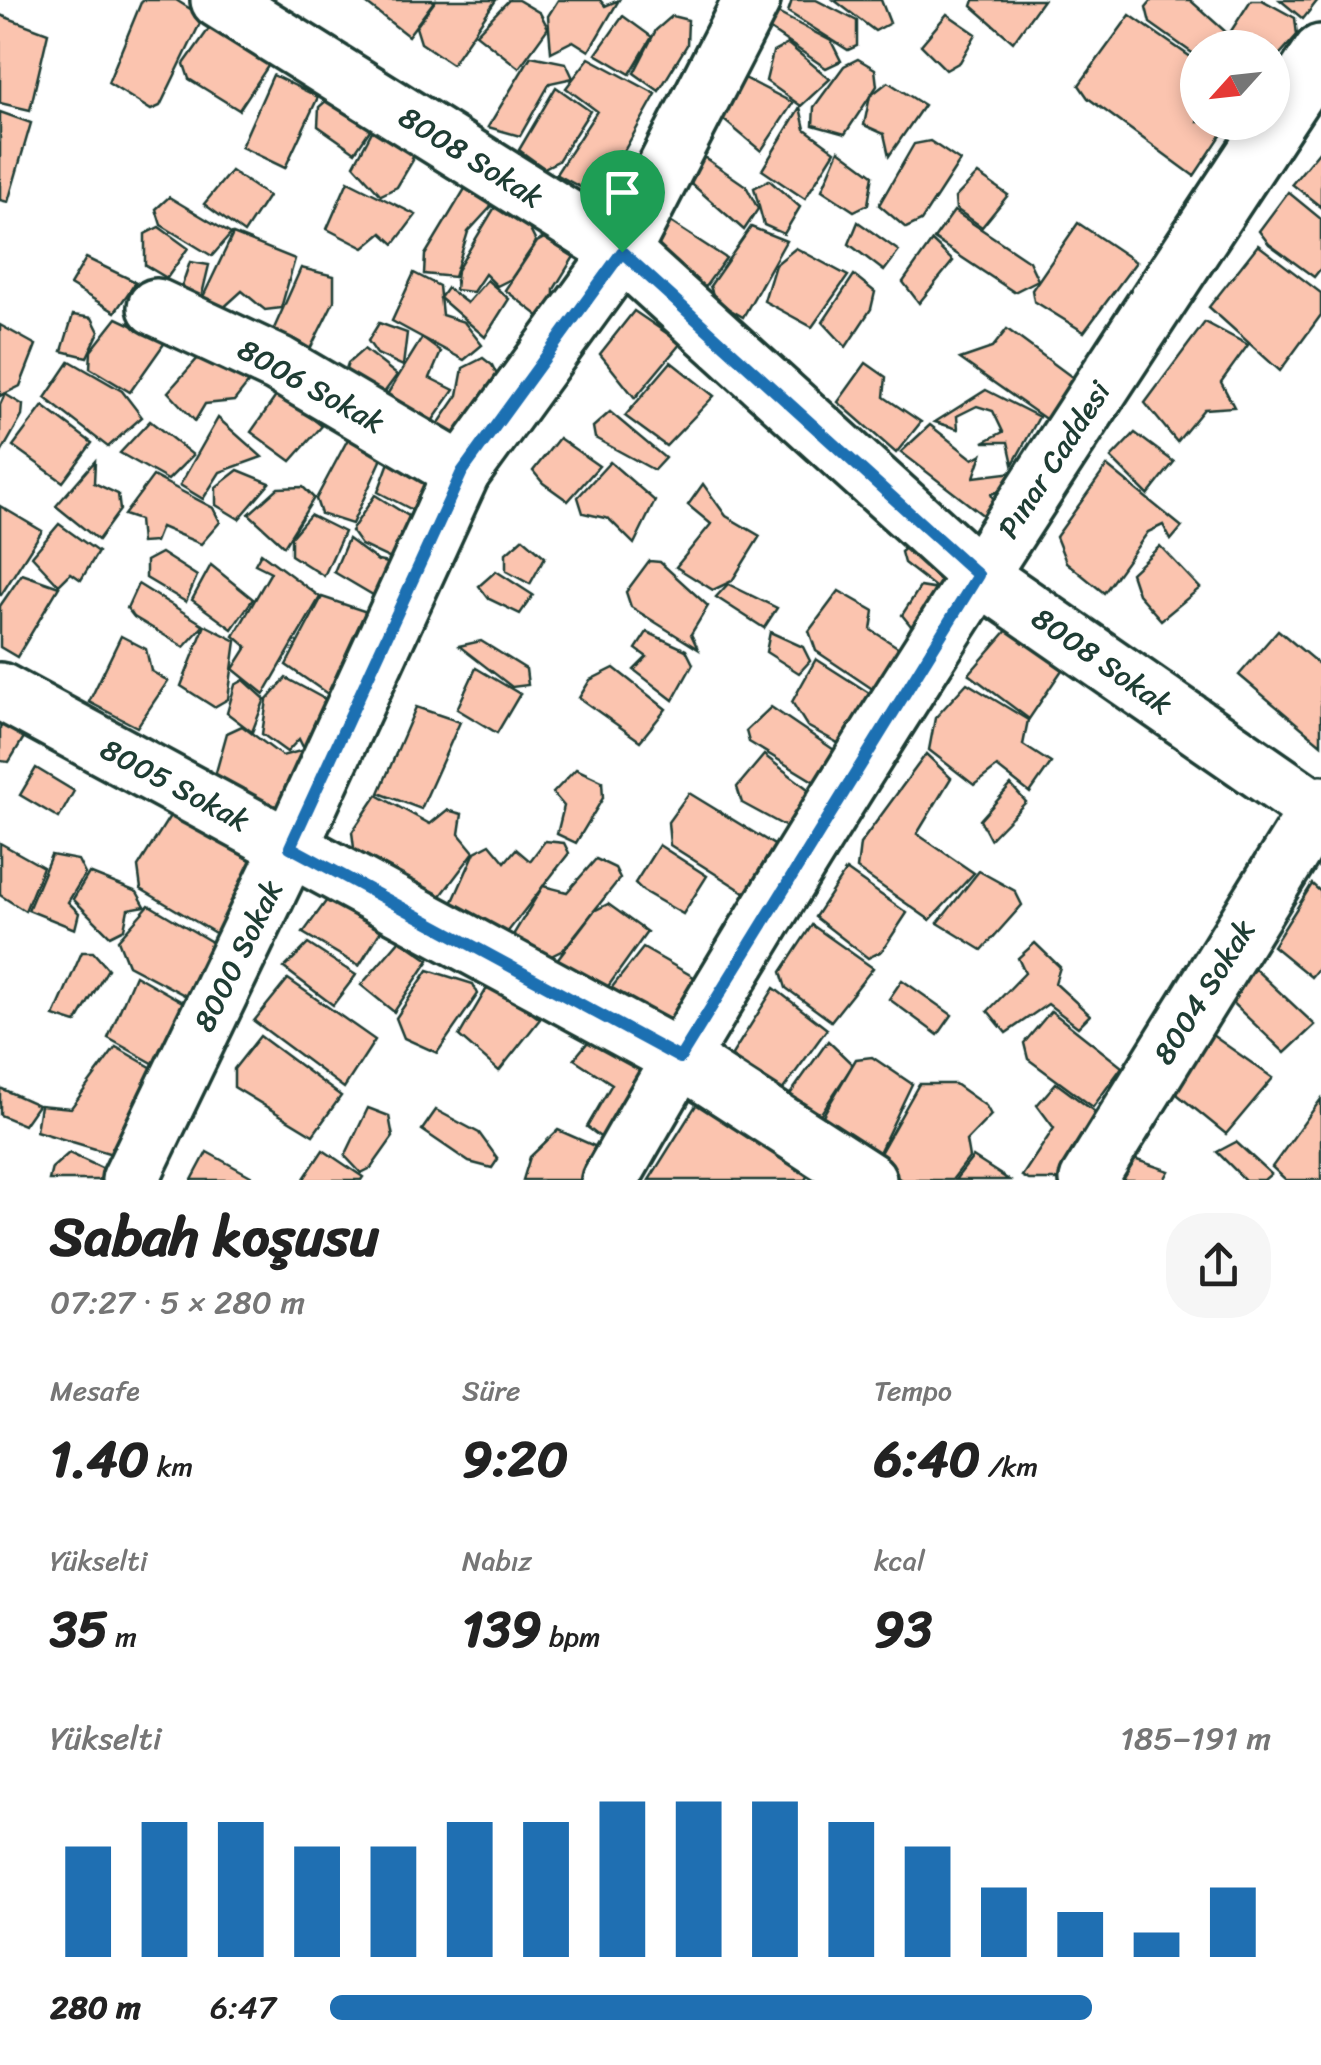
<!DOCTYPE html>
<html lang="tr">
<head>
<meta charset="utf-8">
<style>
	body { margin:0; font-family:Sriracha,sans-serif; background:#f6f6f6; color:#222; height:100vh; display:flex; flex-direction:column; font-size:38px; white-space:nowrap }
	* { box-sizing:border-box; margin:0 }
	p { font-size:32px; color:#767676 }
	.icon { flex:none; width:55px; height:55px; fill:none; stroke:currentColor; stroke-width:2; stroke-linecap:round; stroke-linejoin:round }
	.map { position:relative; height:1180px; overflow:hidden }
	.details { display:flex; flex-direction:column; background:#fff; flex:1 }
	.details>* { flex:none }
	.needle { width:65px; rotate:243deg }
	.tools { position:absolute; left:1180px; top:30px; display:grid; gap:20px }
	.tools a { display:grid; place-items:center; width:110px; height:110px; border-radius:50%; background:#fff; box-shadow:0 5px 15px #0003; font-size:50px }
	.pin { position:absolute; display:grid; place-items:center; width:85px; height:85px; color:#fff; margin:-102px -42px; border-radius:50% 50% 50% 0; rotate:-45deg; box-shadow:0 0 10px #0007 }
	.pin .icon { rotate:45deg }
	.round { display:grid; place-items:center; flex:none; width:105px; height:105px; border-radius:40px; background:#f6f6f6 }
	.summary { display:flex; align-items:center; justify-content:space-between; height:170px; padding:0 50px }
	h1 { font-size:55px; font-weight:800; line-height:75px }
	.metrics { display:grid; grid-template-columns:repeat(3,1fr); gap:15px; height:170px; padding:10px 50px }
	.metrics div { display:grid; align-content:center }
	.metrics b { font-size:50px; font-weight:800 }
	.metrics small { font-size:28px; font-weight:400 }
	.metrics p { font-size:28px }
	.chart { height:280px; padding:20px 50px }
	.chart p { display:flex; justify-content:space-between }
	.chart svg { width:100%; height:180px; margin-top:10px; stroke:#1f6fb2; stroke-width:6 }
	ul { padding:0 50px; list-style:none; font-size:32px }
	li { display:grid; grid-template-columns:160px 120px 1fr; align-items:center; height:75px }
	li i { height:25px; border-radius:12px; background:#1f6fb2 }
	.map>svg:first-child { display:block }
	.building { fill:#fbc4af; stroke:#1f3d34; stroke-width:2.5 }
	.lines { fill:none; stroke-linecap:round; stroke-linejoin:round }
	.minor-casing { stroke:#1f3d34; stroke-width:62 }
	.minor { stroke:#fff; stroke-width:55 }
	.route-casing { stroke:#fff; stroke-width:20 }
	.route { stroke:#1f6fb2; stroke-width:12 }
	.labels { text-anchor:middle; dominant-baseline:central; stroke-width:8; stroke-linejoin:round; paint-order:stroke }
	.street-label { font-size:30px; fill:#1f3d34; stroke:#fff }
</style>
</head>
<body>
<div class="map">
<svg width="1321" height="1180" viewBox="0 0 1321 1180">
	<rect width="100%" height="100%" fill="#fff"/>
	<filter id="ink" filterUnits="userSpaceOnUse"><feTurbulence type="fractalNoise" baseFrequency=".01" numOctaves="2"/><feDisplacementMap in="SourceGraphic" scale="20" xChannelSelector="R" yChannelSelector="G"/><feConvolveMatrix kernelMatrix="1 2 1 2 8 2 1 2 1" color-interpolation-filters="sRGB"/></filter>
	<g filter="url(#ink)">
		<g class="building">
			<path d="M142,0H176L203,17L160,106L151,110L108,83Z"/>
			<path d="M362,0H435L408,36Z"/>
			<path d="M436,0H496L452,64L421,43L416,27Z"/>
			<path d="M509,0H518L540,13L548,28L519,68L476,34Z"/>
			<path d="M558,0H600L605,6L619,0L589,51L573,41L551,52L548,16Z"/>
			<path d="M792,0H816L857,21V46L848,50L788,12Z"/>
			<path d="M834,0H881L890,23L875,31Z"/>
			<path d="M974,0H1043L1013,42L972,6Z"/>
			<path d="M1152,0H1190L1227,33L1216,48H1198V57L1150,23L1146,7Z"/>
			<path d="M1251,0H1262L1295,18L1297,35L1272,63V48H1220Z"/>
			<path d="M1280,0H1318L1303,19Z"/>
			<path d="M770,9L831,41L841,61L826,68L763,25Z"/>
			<path d="M947,14L976,34L960,62L946,70L921,45Z"/>
			<path d="M0,15L48,33L30,110L0,103Z"/>
			<path d="M1130,15L1198,62V122H1230L1194,176L1088,98L1079,85Z"/>
			<path d="M623,16L652,37L630,74L596,54Z"/>
			<path d="M672,16L688,20L687,45L659,91L634,73L656,30Z"/>
			<path d="M213,23L270,63L239,110L189,79L184,64Z"/>
			<path d="M788,44L830,79L801,106L766,81L773,52Z"/>
			<path d="M531,56L566,63L573,78L550,83L520,136L488,127Z"/>
			<path d="M589,58L656,94L623,153L610,203L556,174L597,111L566,88Z"/>
			<path d="M858,59L875,69L877,86L845,134L813,125L814,107L844,66Z"/>
			<path d="M733,72L793,103L761,151L706,105Z"/>
			<path d="M273,75L318,97L285,168L241,147Z"/>
			<path d="M888,82L924,105L889,156L884,134L864,125L870,96Z"/>
			<path d="M556,87L590,111L558,161L544,168L519,150Z"/>
			<path d="M336,92L376,121L355,152L318,126L319,107Z"/>
			<path d="M800,107L805,129L835,151L805,199L762,170Z"/>
			<path d="M0,112L31,123L8,202L0,200Z"/>
			<path d="M377,122L400,123L413,160L397,187L381,195L354,165Z"/>
			<path d="M930,141L960,161L921,221L906,228L879,205L914,144Z"/>
			<path d="M1321,149V207L1292,184Z"/>
			<path d="M839,150L873,175L868,204L854,211L822,190Z"/>
			<path d="M698,153L746,186L758,209L744,230L677,171Z"/>
			<path d="M231,171L268,196L244,233L204,204Z"/>
			<path d="M978,174L1008,195L982,227L956,209L955,198Z"/>
			<path d="M769,180L800,207L784,234L764,225L754,188Z"/>
			<path d="M348,181L416,215L394,244L382,233L364,248L327,229Z"/>
			<path d="M469,182L501,196L468,232L454,277L424,274L425,255Z"/>
			<path d="M1288,192L1321,219V268L1314,277L1269,244L1259,231Z"/>
			<path d="M169,197L231,234L212,256L161,225L156,209Z"/>
			<path d="M514,197L538,221L528,226L536,242L511,279L497,286L485,274L473,292L455,290L457,270L495,207Z"/>
			<path d="M954,211L1029,261L1038,280L1014,292L934,239Z"/>
			<path d="M661,216L726,258L697,298L640,251Z"/>
			<path d="M858,222L899,251L884,271L849,244Z"/>
			<path d="M1078,223L1136,262L1084,332L1034,301L1032,290Z"/>
			<path d="M159,227L188,248L167,278L145,265V234Z"/>
			<path d="M751,227L786,241L743,317L715,301L710,286Z"/>
			<path d="M233,234L295,259L281,308L265,310L242,291L210,320L202,299Z"/>
			<path d="M546,237L575,255L554,289L553,327L505,290L537,242Z"/>
			<path d="M932,241L953,261L919,303L903,282Z"/>
			<path d="M1258,245L1321,293V315L1280,371L1209,307Z"/>
			<path d="M796,248L848,276L812,327L764,301L775,265Z"/>
			<path d="M86,258L136,282L115,312L70,285Z"/>
			<path d="M190,262L209,265L199,307L155,293L182,285Z"/>
			<path d="M301,268L334,276V301L309,351L268,342Z"/>
			<path d="M414,273L439,286L442,315L464,322L482,345L464,360L392,321Z"/>
			<path d="M854,275L875,292L871,309L846,347L823,322Z"/>
			<path d="M487,280L509,299L485,337L440,298L447,288L467,303Z"/>
			<path d="M634,311L681,343L635,398L600,354Z"/>
			<path d="M73,315L92,318L99,332L87,357L62,351Z"/>
			<path d="M117,318L166,341L130,392L90,368L91,351Z"/>
			<path d="M1205,322L1248,345L1221,382L1234,407L1204,409L1177,442L1145,403Z"/>
			<path d="M379,323L407,333L403,366L377,354L368,341Z"/>
			<path d="M0,325L36,345L20,386L0,396Z"/>
			<path d="M1007,329L1076,380L1047,420L960,359L992,348Z"/>
			<path d="M422,338L441,352L430,378L454,390L426,430L390,417L388,393Z"/>
			<path d="M207,348L250,381L234,401L205,404L195,421L168,392Z"/>
			<path d="M364,349L397,375L375,405L343,378L348,363Z"/>
			<path d="M483,358L492,365L499,379L464,460L432,433L458,395L463,368Z"/>
			<path d="M70,361L122,391L142,417L108,447L45,398Z"/>
			<path d="M671,362L714,396L666,446L625,416Z"/>
			<path d="M866,363L886,377L884,397L921,422L896,453L838,402Z"/>
			<path d="M986,390L1039,417L1013,464L1008,442H983L1003,432L993,411L977,406L957,416L958,429L935,422Z"/>
			<path d="M279,392L322,426L291,461L251,432Z"/>
			<path d="M5,394L23,405L22,416L0,455V405Z"/>
			<path d="M43,406L92,443L63,482L13,446Z"/>
			<path d="M610,412L665,458L654,470L595,438L593,427Z"/>
			<path d="M218,418L262,457L220,472L203,499L180,485Z"/>
			<path d="M150,421L193,455L168,480L120,453Z"/>
			<path d="M930,425L973,459L982,454L974,477L1022,471L1027,481L991,494L1002,519L993,523L901,452Z"/>
			<path d="M1135,433L1174,462L1148,495L1111,458Z"/>
			<path d="M358,434L385,452L352,524L321,514L316,499L348,439Z"/>
			<path d="M559,438L599,466L568,501L543,483L533,471Z"/>
			<path d="M392,454L447,487L426,517L378,492Z"/>
			<path d="M95,461L94,483L118,494L120,510L98,540L56,506Z"/>
			<path d="M610,462L655,501L634,544L609,519L583,513L578,497Z"/>
			<path d="M1107,466L1182,527L1171,540L1163,525L1148,532L1104,593L1066,562L1056,537Z"/>
			<path d="M238,470L270,483L239,519L216,505V487Z"/>
			<path d="M153,476L213,508L220,522L201,544L161,527L155,542L141,543L139,520L124,515Z"/>
			<path d="M703,484L726,516L760,536L732,581L713,590L676,567L711,524L688,505Z"/>
			<path d="M303,487L314,498L284,546L249,514L278,488Z"/>
			<path d="M375,495L423,525L399,563L361,545L351,531Z"/>
			<path d="M0,506L42,531L1,595H0Z"/>
			<path d="M310,515L344,532L324,576L291,555V537Z"/>
			<path d="M59,524L98,552L81,580L71,573L59,585L32,556Z"/>
			<path d="M918,537L967,574L948,597L904,563L901,552Z"/>
			<path d="M523,538L545,557L530,584L506,571V553Z"/>
			<path d="M348,539L378,561L413,568L390,605L334,572Z"/>
			<path d="M1160,546L1200,588L1161,620L1138,594L1131,573Z"/>
			<path d="M161,553L197,576L186,602L146,578V561Z"/>
			<path d="M261,553L320,597L264,694L233,669L247,647L234,636L271,572L255,564Z"/>
			<path d="M649,561L660,562L708,606L691,634L698,649L631,607L626,592Z"/>
			<path d="M211,565L253,599L232,629L192,600Z"/>
			<path d="M496,571L533,595L520,614L489,599L479,586Z"/>
			<path d="M22,574L59,587L17,657L0,647V606Z"/>
			<path d="M138,584L204,625L184,647L134,617L127,608Z"/>
			<path d="M728,584L777,608L764,628L716,597Z"/>
			<path d="M920,587L938,590L916,632L902,615Z"/>
			<path d="M839,591L874,611L871,630L915,658L886,698L816,651L809,631Z"/>
			<path d="M322,597L373,614L332,697L286,665Z"/>
			<path d="M1016,620L1068,661L1029,719L969,674Z"/>
			<path d="M205,625L236,641L228,699L214,707L181,686Z"/>
			<path d="M1278,630L1321,666V744L1239,675Z"/>
			<path d="M647,632L686,650L693,664L673,700L634,670L647,657L636,649Z"/>
			<path d="M770,632L803,647L810,661L799,673L766,652Z"/>
			<path d="M121,636L146,649L151,671L168,681L137,727L89,702Z"/>
			<path d="M481,641L526,669L528,685L512,687L459,646Z"/>
			<path d="M816,659L891,707L860,755L807,726L792,702Z"/>
			<path d="M476,668L520,694L497,733L457,709Z"/>
			<path d="M614,668L666,709L640,741L579,698L590,680Z"/>
			<path d="M286,678L330,702L304,749L299,739L287,752L262,734L267,700Z"/>
			<path d="M244,680L265,699L252,732L227,713L235,685Z"/>
			<path d="M967,683L1028,720L1023,745L1051,763L1030,793L997,767L974,785L929,750L935,718Z"/>
			<path d="M416,707L460,722L421,809L379,793Z"/>
			<path d="M771,707L849,760L828,790L749,742L746,731Z"/>
			<path d="M0,716L26,734L9,762L0,761Z"/>
			<path d="M242,726L282,756L304,750L311,765L279,812L215,776L227,733Z"/>
			<path d="M926,754L951,778L917,834L974,873L930,920L857,869L860,844Z"/>
			<path d="M764,755L817,796L790,829L742,803L737,787Z"/>
			<path d="M36,768L74,791L59,818L20,795Z"/>
			<path d="M576,769L602,781L603,798L576,843L557,834L564,806L553,793Z"/>
			<path d="M1011,785L1026,802L990,839L980,820Z"/>
			<path d="M689,793L789,854L758,901L670,845L668,822Z"/>
			<path d="M377,795L430,824L447,810L462,814L459,834L474,852L437,901L355,856L352,832Z"/>
			<path d="M173,811L262,866L227,940L141,889L138,867Z"/>
			<path d="M545,841L564,843L569,853L503,938L450,908L475,852L490,844L505,862L516,849L530,861Z"/>
			<path d="M0,843L43,867L25,911L0,895Z"/>
			<path d="M659,845L707,876L683,914L643,891L635,883Z"/>
			<path d="M51,855L78,860L85,874L68,902L79,913L75,929L28,910Z"/>
			<path d="M596,859L615,868L620,878L563,950L543,960L510,940L543,886L567,892Z"/>
			<path d="M846,870L907,913L882,951L868,958L815,917Z"/>
			<path d="M979,871L1015,891L1022,905L982,950L938,923Z"/>
			<path d="M89,873L137,892L145,906L128,909L124,929L110,936L73,899Z"/>
			<path d="M1312,884L1321,892V965L1311,977L1273,946Z"/>
			<path d="M332,893L382,929L359,966L303,933Z"/>
			<path d="M608,904L647,932L604,992L556,961L594,911Z"/>
			<path d="M149,905L222,948L194,1000L128,965L118,940Z"/>
			<path d="M812,925L873,968L831,1021L786,988L781,972Z"/>
			<path d="M400,940L429,960L394,1012L361,985Z"/>
			<path d="M1035,943L1060,967L1055,983L1090,1015L1078,1027L1048,1004L1006,1033L988,1011L1025,973L1018,958Z"/>
			<path d="M308,944L356,975L333,1005L284,968Z"/>
			<path d="M643,948L713,988L676,1037L609,991Z"/>
			<path d="M82,952H93L108,969L76,1023L54,1016Z"/>
			<path d="M1255,969L1315,1025L1285,1053L1225,996Z"/>
			<path d="M428,970L473,984L478,994L437,1053L404,1038L396,1018Z"/>
			<path d="M135,975L198,1011L167,1071L108,1038Z"/>
			<path d="M288,979L375,1040L344,1088L254,1021Z"/>
			<path d="M902,980L952,1015L938,1035L889,999Z"/>
			<path d="M490,983L540,1019L499,1071L459,1036Z"/>
			<path d="M774,988L827,1029L776,1099L728,1061Z"/>
			<path d="M1051,1011L1122,1067L1093,1107L1028,1059L1024,1043Z"/>
			<path d="M1212,1035L1273,1078L1226,1134L1178,1095L1176,1085Z"/>
			<path d="M260,1036L341,1096L313,1135L234,1087V1069Z"/>
			<path d="M593,1036L661,1083L612,1146L587,1127L612,1084L574,1059Z"/>
			<path d="M828,1041L853,1065L814,1124L786,1100Z"/>
			<path d="M116,1047L168,1077L122,1157L36,1131L40,1105L71,1108Z"/>
			<path d="M872,1057L912,1084L874,1163L819,1122L856,1059Z"/>
			<path d="M1056,1083L1095,1112L1064,1180H1029L1022,1176L1054,1128L1037,1105Z"/>
			<path d="M919,1084H955L986,1106L991,1115L966,1141L969,1158L952,1180H902L884,1170L879,1155Z"/>
			<path d="M0,1088L38,1105L24,1125L0,1115Z"/>
			<path d="M703,1094L811,1170L805,1180H649Z"/>
			<path d="M1321,1099V1180H1286L1272,1167Z"/>
			<path d="M368,1108L389,1116L393,1137L371,1168L361,1173L345,1156Z"/>
			<path d="M436,1110L479,1133L498,1159L492,1168L469,1162L422,1130Z"/>
			<path d="M558,1130L608,1152L588,1180H523L530,1157Z"/>
			<path d="M1236,1142L1271,1174L1264,1180H1245L1217,1152Z"/>
			<path d="M323,1150L363,1177L361,1180H303Z"/>
			<path d="M207,1152L258,1180H192Z"/>
			<path d="M69,1153L117,1175L114,1180H49L52,1168Z"/>
			<path d="M973,1157L1009,1180H955Z"/>
			<path d="M1131,1158L1169,1171L1164,1180H1120Z"/>
		</g>
		<g class="lines">
			<g class="minor-casing">
				<g id="minor">
					<path d="M219,0L622,252L978,575L1321,813"/>
					<path d="M156,307L278,364L462,472"/>
					<path d="M0,691L679,1058L868,1180"/>
					<path d="M130,1180L290,847L462,472L622,252L752,0"/>
					<path d="M610,1180C830,794 1077,424 1321,53"/>
					<path d="M1088,1180L1321,804"/>
				</g>
			</g>
			<use href="#minor" class="minor"/>
		</g>
	</g>
	<g class="lines" filter="url(#ink)">
		<g class="route-casing">
			<path id="route" d="M622,252L978,575L680,1058L290,847L462,472Z"/>
		</g>
		<use href="#route" class="route"/>
	</g>
	<g class="labels">
		<g class="street-label">
			<text transform="translate(471 157) rotate(32)">8008 Sokak</text>
			<text transform="translate(311 386) rotate(29)">8006 Sokak</text>
			<text transform="translate(1054 460) rotate(-57)">Pınar Caddesi</text>
			<text transform="translate(1102 661) rotate(35)">8008 Sokak</text>
			<text transform="translate(175 785) rotate(28)">8005 Sokak</text>
			<text transform="translate(238 956) rotate(-64)">8000 Sokak</text>
			<text transform="translate(1204 992) rotate(-58)">8004 Sokak</text>
		</g>
	</g>
</svg>
<div class="tools">
<a><svg class="needle" viewBox="-14 -14 28 28"><path d="M0-13l5 13h-10z" fill="#e53935"/><path d="M0 13l5-13h-10z" fill="#767676"/></svg></a>
</div>
<div class="pin" style="left:622px;top:252px;background:#1e9e55"><svg class="icon" aria-label="arrive" viewBox="0 0 24 24"><path d="M6 21V4h12l-3 4 3 4H6"/></svg></div>
</div>
<section class="details">
<div class="summary"><div><h1>Sabah koşusu</h1><p>07:27 · 5 × 280 m</p></div><a class="round"><svg class="icon" aria-label="share" viewBox="0 0 24 24"><path d="M12 15V3M7 8l5-5 5 5M5 13v7h14v-7"/></svg></a></div>
<div class="metrics">
<div><p>Mesafe</p><b>1.40<small> km</small></b></div>
<div><p>Süre</p><b>9:20</b></div>
<div><p>Tempo</p><b>6:40<small> /km</small></b></div>
</div>
<div class="metrics">
<div><p>Yükselti</p><b>35<small> m</small></b></div>
<div><p>Nabız</p><b>139<small> bpm</small></b></div>
<div><p>kcal</p><b>93</b></div>
</div>
<div class="chart"><p><span>Yükselti</span>185–191 m</p>
<svg viewBox="0 0 160 44" preserveAspectRatio="none"><path d="M5 44V17M15 44V11M25 44V11M35 44V17M45 44V17M55 44V11M65 44V11M75 44V6M85 44V6M95 44V6M105 44V11M115 44V17M125 44V27M135 44V33M145 44V38M155 44V27"/></svg>
</div>
<ul>
<li><b>280 m</b>6:47<i style="width:81%"></i></li>
</ul>
</section>
</body>
</html>
